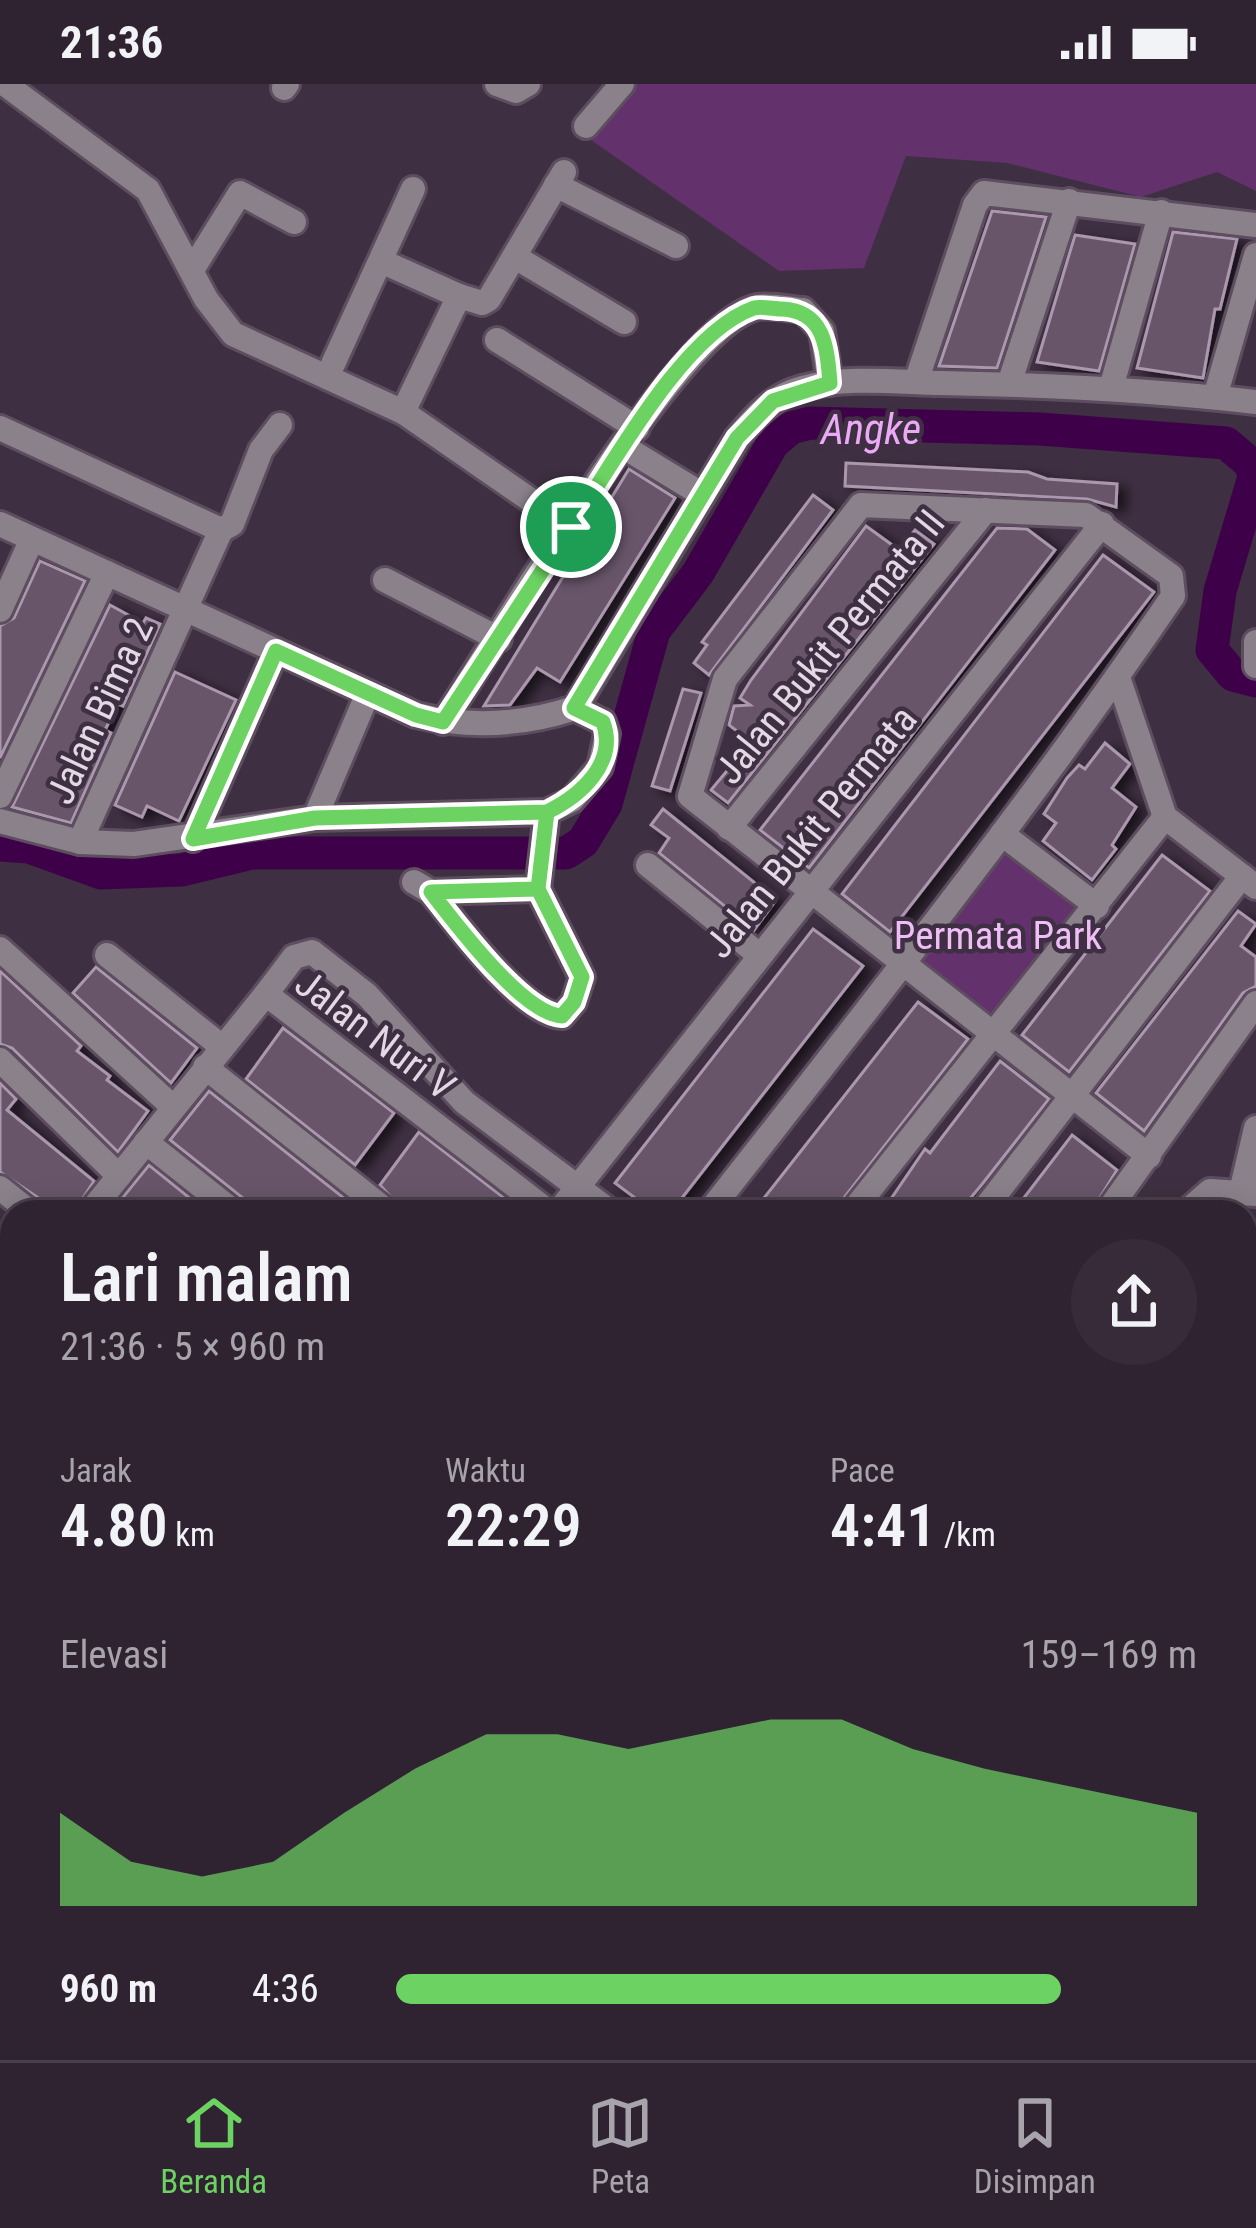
<!DOCTYPE html>
<html lang="id">
<head>
<meta charset="utf-8">
<style>
	body { margin:0; font-family:"Roboto Condensed",sans-serif; background:#372b3a; color:#f1f3f6; height:100vh; display:flex; flex-direction:column; font-size:45px; white-space:nowrap }
	* { box-sizing:border-box; margin:0 }
	p { font-size:39px; color:#a7a4ac }
	.icon { flex:none; width:66px; height:66px; fill:none; stroke:currentColor; stroke-width:2; stroke-linecap:round; stroke-linejoin:round }
	.map { position:relative; flex:1; overflow:hidden }
	.details { position:absolute; left:0px; top:1116px; width:1257px; height:861px; display:flex; flex-direction:column; background:#2f2332; border-radius:36px 36px 0 0; box-shadow:0 6px 30px #0003,0 0 0 3px #4a404d }
	.details>* { flex:none }
	.pin { position:absolute; display:grid; place-items:center; width:102px; height:102px; color:#fff; margin:-51px; border:6px solid #fff; border-radius:50%; box-shadow:0 3px 12px #0007 }
	.round { display:grid; place-items:center; flex:none; width:126px; height:126px; border-radius:63px; background:#372b3a }
	.headline { display:flex; align-items:center; justify-content:space-between; height:204px; padding:0 60px }
	h1 { font-size:66px; font-weight:600; line-height:90px }
	.stats { display:grid; grid-template-columns:repeat(3,1fr); gap:18px; height:204px; padding:12px 60px }
	.stats div { display:grid; align-content:center }
	.stats b { font-size:60px; font-weight:600 }
	.stats small { font-size:33px; font-weight:400 }
	.stats p { font-size:33px }
	.chart { height:336px; padding:24px 60px }
	.chart p { display:flex; justify-content:space-between }
	.chart svg { width:100%; height:216px; margin-top:12px; fill:#6cd362; opacity:.7 }
	ul { padding:0 60px; list-style:none; font-size:39px }
	li { display:grid; grid-template-columns:192px 144px 1fr; align-items:center; height:90px }
	li i { height:30px; border-radius:15px; background:#6cd362 }
	.status { display:flex; justify-content:space-between; align-items:center; height:84px; padding:0 60px; background:#2f2332; direction:ltr }
	.status svg { height:33px; fill:currentColor }
	.menu { display:flex; justify-content:space-around; align-items:center; height:168px; border-top:3px solid #4a404d; background:#2f2332; font-size:33px; color:#a7a4ac }
	.menu a { display:grid; justify-items:center; gap:6px }
	.menu .selected { color:#6cd362 }
	.map>svg:first-child { display:block }
	.green { fill:#63316b }
	.lines { fill:none; stroke-linecap:round; stroke-linejoin:round }
	.river { stroke:#3e0048; stroke-width:33 }
	.building { fill:#67556a; stroke:#ab97ae; stroke-width:3; filter:url(#shadow) }
	.minor-casing { stroke:#5d4d5f; stroke-width:30 }
	.minor { stroke:#8a818b; stroke-width:24 }
	.route-casing { stroke:#fff; stroke-width:24 }
	.route { stroke:#6cd362; stroke-width:15 }
	.labels { text-anchor:middle; dominant-baseline:central; stroke-width:9; stroke-linejoin:round; paint-order:stroke }
	.street-label { font-size:39px; fill:#e3d8e4; stroke:#3f2f42 }
	.park-label { font-size:39px; fill:#f0bef7; stroke:#3f2f42 }
	.water-label { font-size:42px; font-style:italic; fill:#eba9f6; stroke:#3f2f42 }
</style>
</head>
<body>
<div class="status"><b>21:36</b><svg viewBox="0 0 49 12"><path d="M0 12V9h3v3zM5 12V6h3v6zM10 12V3h3v9zM15 12V0h3v12zM26 1h20v11H26zM47 4h2v5h-2z"/></svg></div>
<div class="map">
<svg width="1256" height="1976" viewBox="0 0 1256 1976">
	<defs>
		<filter id="shadow"><feDropShadow dx="9" dy="5" stdDeviation="6" flood-color="#0009"/></filter>
	</defs>
	<rect width="100%" height="100%" fill="#3f2f42"/>
	<g class="green">
		<path d="M618,0H1256V107L1217,88L1141,113L1007,79L906,72L864,184L779,187L581,49Z"/>
		<path d="M1002,750L1097,822L994,952L902,881Z"/>
	</g>
	<g class="lines">
		<path class="river" d="M0,761L29,763L101,789L182,786L252,769H566L583,758L606,720L654,547L698,489L773,359L791,344L810,339L1040,345L1226,359L1251,380L1254,393L1220,507L1212,566L1233,591L1256,597"/>
	</g>
	<g class="building">
		<path d="M992,127L1046,133L997,284L939,282Z"/>
		<path d="M1173,148L1237,155L1220,225H1215L1203,294L1137,284Z"/>
		<path d="M1075,151L1135,160L1099,287L1037,278Z"/>
		<path d="M846,379L1028,388L1047,395L1117,400L1116,423L1087,415L845,402Z"/>
		<path d="M629,385L675,414L560,598L537,584L510,621L484,622Z"/>
		<path d="M813,411L833,426L709,591L694,579L707,561L702,558Z"/>
		<path d="M866,442L899,466L915,446L934,460L728,719L711,706L751,658L729,641L734,622L750,621L740,614L751,596Z"/>
		<path d="M997,444L1027,445L1055,466L809,784L760,746Z"/>
		<path d="M1103,471L1154,508L890,848L842,810Z"/>
		<path d="M40,477L85,497L0,674V542L14,534Z"/>
		<path d="M110,521L143,539L146,534L160,540L123,622L118,620L105,646L111,649L71,739L12,723Z"/>
		<path d="M175,588L236,616L179,737L147,722L142,733L115,721Z"/>
		<path d="M683,605L701,609L670,707L652,702Z"/>
		<path d="M1105,659L1130,680L1112,704L1136,723L1112,761L1116,765L1092,796L1043,757L1056,739L1044,730L1067,694L1079,681L1085,685Z"/>
		<path d="M663,725L776,816L754,846L659,769L669,754L651,741Z"/>
		<path d="M1162,771L1210,807L1069,988L1022,951Z"/>
		<path d="M1238,827L1256,840L1241,862L1256,873V902L1243,909L1144,1047L1096,1009Z"/>
		<path d="M813,845L863,882L671,1128H642L646,1122L615,1099Z"/>
		<path d="M96,883L197,964L171,999L73,909Z"/>
		<path d="M0,887L81,962L77,967L110,992L107,996L148,1027L118,1068L12,964L0,960Z"/>
		<path d="M918,918L968,955L833,1128H803L791,1119L784,1128H753Z"/>
		<path d="M283,944L394,1029L355,1081L246,995Z"/>
		<path d="M1000,977L1049,1015L983,1099L959,1128H882L925,1065L930,1069Z"/>
		<path d="M0,999L16,1015L7,1026L94,1097L74,1128H46L40,1115L0,1088Z"/>
		<path d="M209,1007L359,1126L357,1128H250L244,1115L170,1056Z"/>
		<path d="M419,1048L522,1128H404L380,1101Z"/>
		<path d="M1072,1051L1117,1086L1091,1128H1013Z"/>
		<path d="M149,1081L207,1128H111Z"/>
	</g>
	<g class="lines">
		<g class="minor-casing">
			<g id="minor">
				<path d="M5,0L148,106L206,215L233,250L403,328L571,444"/>
				<path d="M497,0L516,7L528,0"/>
				<path d="M284,4L287,0"/>
				<path d="M586,42L622,0"/>
				<path d="M556,101L676,162"/>
				<path d="M515,173L624,238"/>
				<path d="M381,177L459,212"/>
				<path d="M192,186L240,109L294,138"/>
				<path d="M497,256L637,344"/>
				<path d="M333,280L413,105"/>
				<path d="M916,298L975,121L984,109L1256,141"/>
				<path d="M1009,300L1069,117"/>
				<path d="M1111,304L1161,128"/>
				<path d="M1215,313L1256,171"/>
				<path d="M403,328L459,212L482,219L489,215L564,88"/>
				<path d="M0,344L221,446L80,758"/>
				<path d="M624,363L703,411"/>
				<path d="M0,440L416,631C469,644 523,641 575,624"/>
				<path d="M221,446L232,440L261,366L280,341"/>
				<path d="M385,496L499,555"/>
				<path d="M0,526L32,455"/>
				<path d="M1256,558V582"/>
				<path d="M1118,593L1165,733L1256,803"/>
				<path d="M575,624L737,354C756,331 773,312 802,304C845,292 897,298 941,299C1046,301 1151,306 1256,318"/>
				<path d="M443,638C495,561 679,239 757,223C771,221 790,225 803,226L822,247L830,299"/>
				<path d="M0,712L107,489"/>
				<path d="M315,734L368,609"/>
				<path d="M0,737L80,758L134,760L315,734L547,728L572,716L600,683L607,650L603,638L575,624"/>
				<path d="M729,744L986,426"/>
				<path d="M1002,750L1097,822"/>
				<path d="M193,755L276,567"/>
				<path d="M648,781L759,871"/>
				<path d="M414,798L431,808C456,839 523,931 562,932L574,918L582,893L538,805L547,728"/>
				<path d="M431,808L538,805"/>
				<path d="M0,865L173,1023"/>
				<path d="M107,871L221,962"/>
				<path d="M266,910L294,873L312,868L367,911L464,1018L611,1128"/>
				<path d="M0,976L119,1092"/>
				<path d="M205,983L388,1128"/>
				<path d="M146,1058L234,1128"/>
				<path d="M0,1104L30,1128"/>
				<path d="M1241,1108L1256,1044"/>
				<path d="M90,1128L266,910L549,1128"/>
				<path d="M558,1128L1102,440"/>
				<path d="M709,1128C867,926 1028,725 1173,512L1171,492L1086,431L861,421L725,595L690,712L1149,1072"/>
				<path d="M852,1128L1165,733"/>
				<path d="M982,1128L1242,792"/>
				<path d="M1107,1128L1256,919"/>
				<path d="M1186,1128L1210,1107L1256,1110"/>
				<path d="M0,1242L12,1226"/>
				<path d="M0,1317L12,1327"/>
				<path d="M1245,1356L1256,1342"/>
				<path d="M1245,1375L1256,1384"/>
				<path d="M0,1394L12,1379"/>
				<path d="M0,1554L12,1539"/>
				<path d="M0,1625L12,1635"/>
				<path d="M1245,1717L1256,1727"/>
				<path d="M0,1760L12,1770"/>
				<path d="M0,1834L12,1819"/>
				<path d="M344,1965L361,1976"/>
				<path d="M521,1965L537,1976"/>
				<path d="M823,1965L836,1976"/>
				<path d="M1059,1965L1069,1976"/>
				<path d="M40,1976L49,1965"/>
				<path d="M187,1976L195,1965"/>
				<path d="M399,1976L407,1965"/>
				<path d="M599,1976L607,1965"/>
				<path d="M686,1976L695,1965"/>
				<path d="M777,1976L786,1965"/>
				<path d="M1019,1976L1030,1965"/>
				<path d="M1107,1976L1114,1965"/>
			</g>
		</g>
		<use href="#minor" class="minor"/>
	</g>
	<g class="lines">
		<g class="route-casing">
			<path id="route" d="M571,443L443,638L416,631L276,567L193,755L315,734L547,728L538,805L582,893L574,918L562,932C523,930 456,840 431,808L538,805L547,728C580,712 618,679 603,638L574,624L737,354L773,317L830,299C827,262 824,227 782,225C774,225 761,222 754,224C684,248 611,383 571,443"/>
		</g>
		<use href="#route" class="route"/>
	</g>
	<g class="labels">
		<g class="street-label">
			<text transform="translate(830 563) rotate(-51)">Jalan Bukit Permata II</text>
			<text transform="translate(100 627) rotate(-65)">Jalan Bima 2</text>
			<text transform="translate(811 748) rotate(-51)">Jalan Bukit Permata</text>
			<text transform="translate(375 951) rotate(37)">Jalan Nuri V</text>
		</g>
		<g class="park-label">
			<text x="998" y="852">Permata Park</text>
		</g>
		<g class="water-label">
			<text x="871" y="345">Angke</text>
		</g>
	</g>
</svg>
<div class="pin" style="left:571px;top:443px;background:#1e9e55"><svg class="icon" aria-label="arrive" viewBox="0 0 24 24"><path d="M6 21V4h12l-3 4 3 4H6"/></svg></div>
<section class="details">
<div class="headline"><div><h1>Lari malam</h1><p>21:36 · 5 × 960 m</p></div><a class="round"><svg class="icon" aria-label="share" viewBox="0 0 24 24"><path d="M12 15V3M7 8l5-5 5 5M5 13v7h14v-7"/></svg></a></div>
<div class="stats">
<div><p>Jarak</p><b>4.80<small> km</small></b></div>
<div><p>Waktu</p><b>22:29</b></div>
<div><p>Pace</p><b>4:41<small> /km</small></b></div>
</div>
<div class="chart"><p><span>Elevasi</span>159–169 m</p>
<svg viewBox="0 0 160 44" preserveAspectRatio="none"><path d="M0 44V25L10 35L20 38L30 35L40 25L50 16L60 9L70 9L80 12L90 9L100 6L110 6L120 12L130 16L140 19L150 22L160 25V44z"/></svg>
</div>
<ul>
<li><b>960 m</b>4:36<i style="width:83%"></i></li>
</ul>
</section>
</div>
<nav class="menu">
<a class="selected"><svg class="icon" aria-label="home" viewBox="0 0 24 24"><path d="M3 11l9-7 9 7M6 9v11h12V9"/></svg>Beranda</a>
<a><svg class="icon" aria-label="map" viewBox="0 0 24 24"><path d="M3 6l6-2 6 2 6-2v14l-6 2-6-2-6 2zM9 4v14M15 6v14"/></svg>Peta</a>
<a><svg class="icon" aria-label="saved" viewBox="0 0 24 24"><path d="M7 4h10v16l-5-4-5 4z"/></svg>Disimpan</a>
</nav>
</body>
</html>
